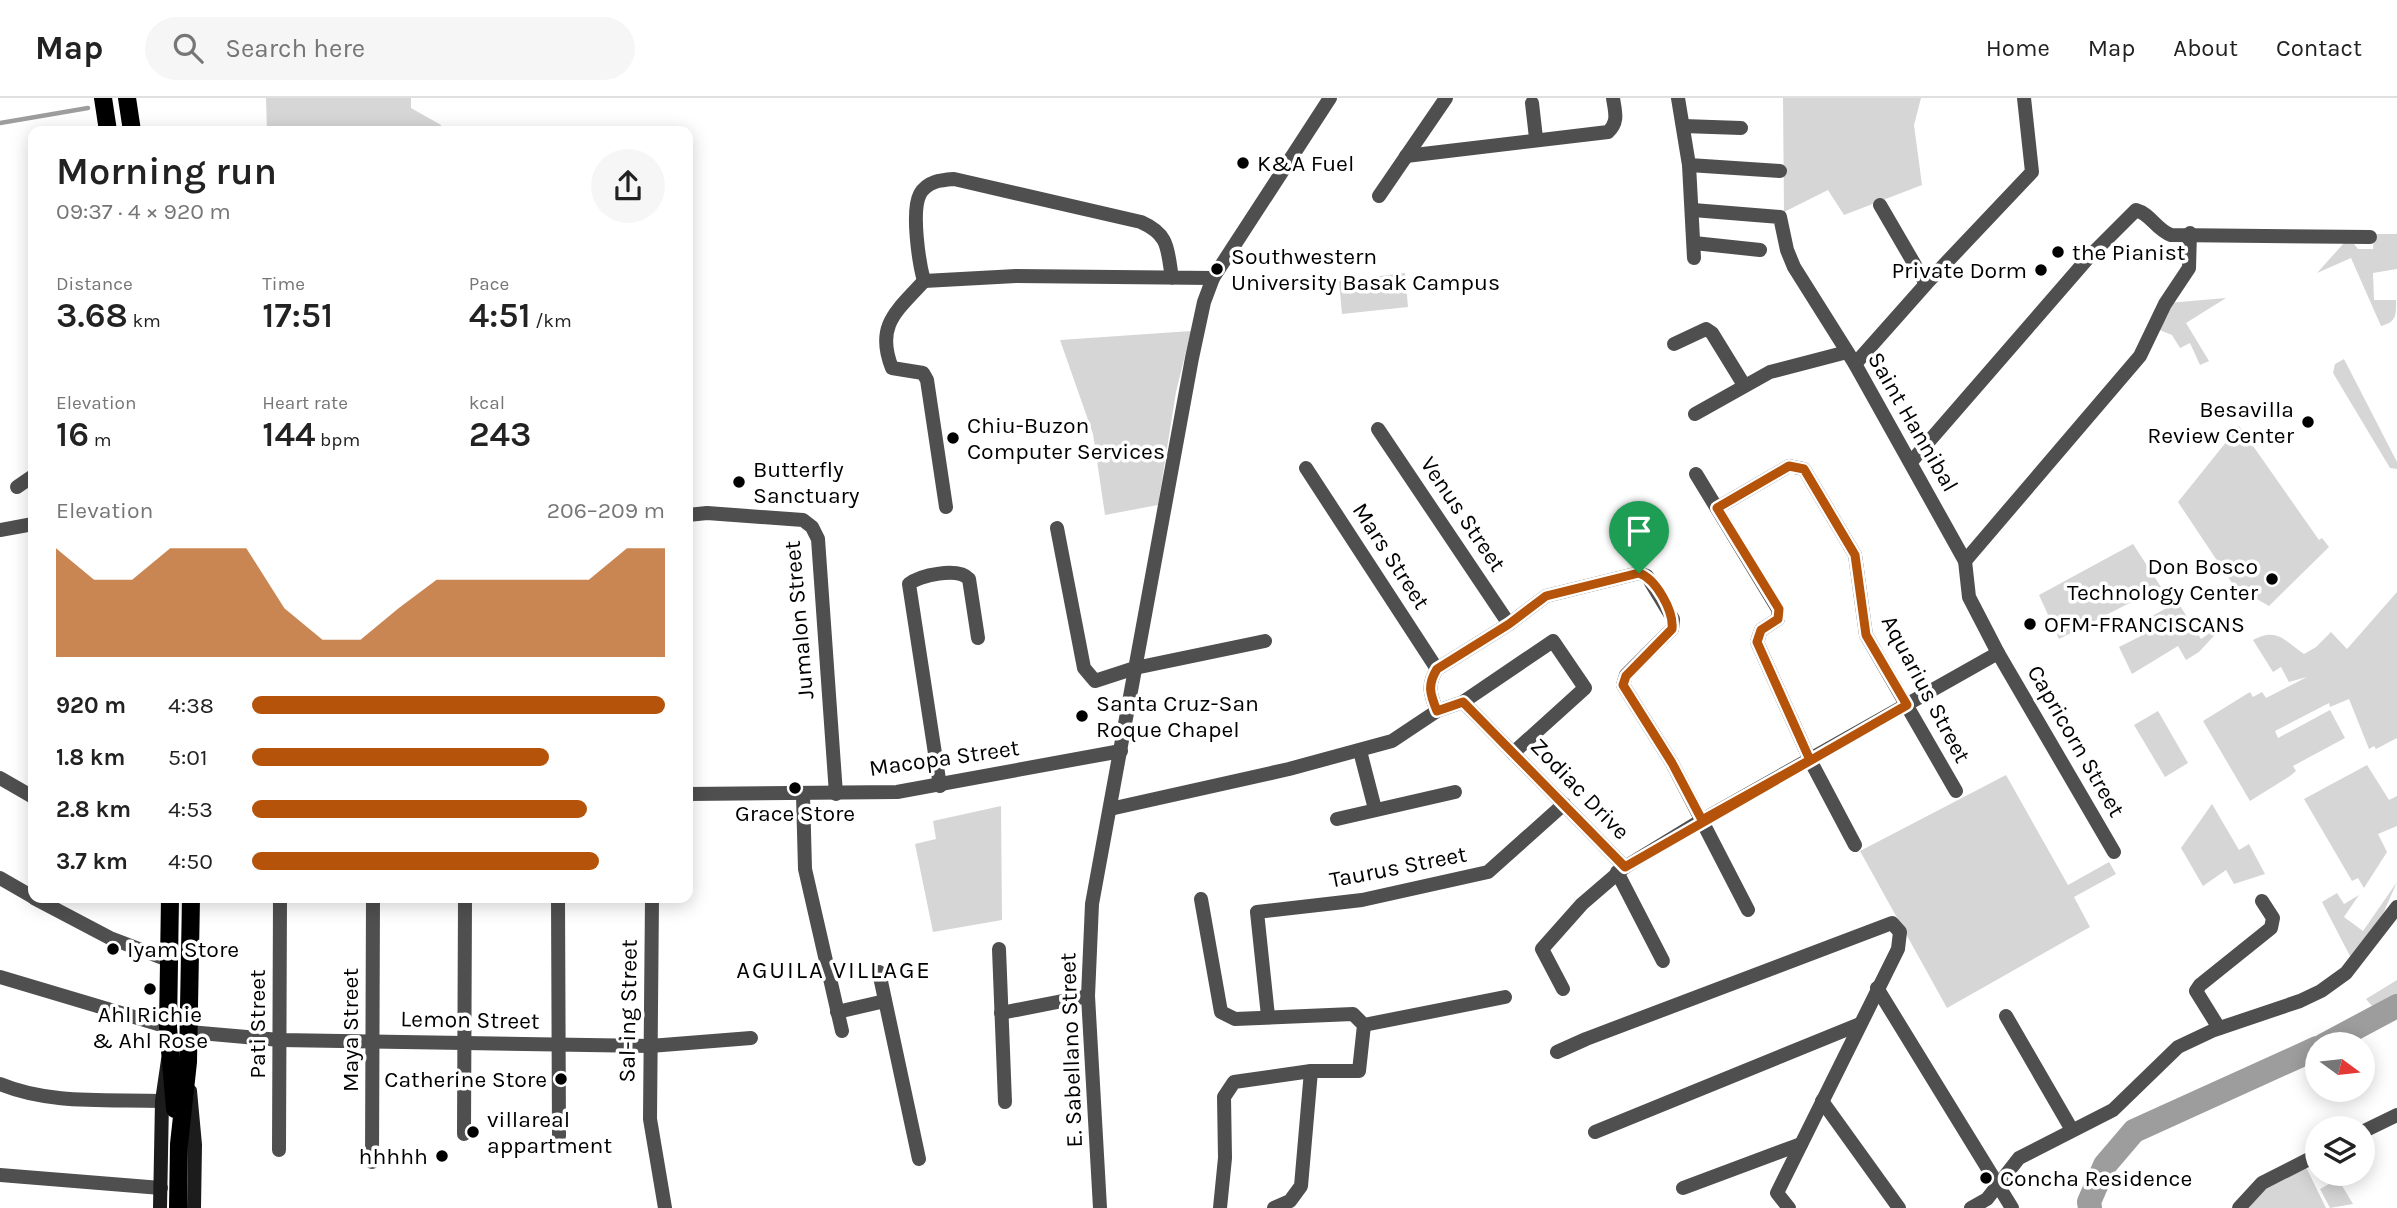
<!DOCTYPE html>
<html lang="en">
<head>
<meta charset="utf-8">
<style>
	body { margin:0; font-family:Karla,sans-serif; background:#f6f6f6; color:#222; height:100vh; display:flex; flex-direction:column; font-size:26px; white-space:nowrap }
	* { box-sizing:border-box; margin:0 }
	p { font-size:23px; color:#767676 }
	.icon { flex:none; width:38px; height:38px; fill:none; stroke:currentColor; stroke-width:2; stroke-linecap:round; stroke-linejoin:round }
	.map { position:relative; flex:1; overflow:hidden }
	.drawer { position:absolute; left:28px; top:28px; width:665px; height:777px; display:flex; flex-direction:column; background:#fff; border-radius:14px; box-shadow:0 4px 18px #0003 }
	.drawer>* { flex:none }
	.needle { width:46px; rotate:105deg }
	.controls { position:absolute; left:2305px; top:934px; display:grid; gap:14px }
	.controls a { display:grid; place-items:center; width:70px; height:70px; border-radius:50%; background:#fff; box-shadow:0 4px 18px #0003; font-size:35px }
	.pin { position:absolute; display:grid; place-items:center; width:60px; height:60px; color:#fff; margin:-72px -30px; border-radius:50% 50% 50% 0; rotate:-45deg; box-shadow:0 0 7px #0007 }
	.pin .icon { rotate:45deg }
	.round { display:grid; place-items:center; flex:none; width:74px; height:74px; border-radius:37px; background:#f6f6f6 }
	.overview { display:flex; align-items:center; justify-content:space-between; height:119px; padding:0 28px }
	h1 { font-size:38px; font-weight:600; line-height:52px }
	.figures { display:grid; grid-template-columns:repeat(3,1fr); gap:10px; height:119px; padding:7px 28px }
	.figures div { display:grid; align-content:center }
	.figures b { font-size:35px; font-weight:600 }
	.figures small { font-size:19px; font-weight:400 }
	.figures p { font-size:19px }
	.chart { height:196px; padding:14px 28px }
	.chart p { display:flex; justify-content:space-between }
	.chart svg { width:100%; height:126px; margin-top:7px; fill:#b45309; opacity:.7 }
	ul { padding:0 28px; list-style:none; font-size:23px }
	li { display:grid; grid-template-columns:112px 84px 1fr; align-items:center; height:52px }
	li i { height:18px; border-radius:9px; background:#b45309 }
	header { display:flex; align-items:center; gap:42px; box-sizing:border-box; height:98px; padding:0 35px; background:#fff; border-bottom:2px solid #e0e0e0 }
	header strong { font-size:33px }
	nav { display:flex; gap:38px; margin-inline-start:auto; font-size:24px }
	.search { width:490px; height:63px; background:#f6f6f6; display:flex; align-items:center; gap:18px; box-sizing:border-box; padding:0 24px; border-radius:38px; color:#767676; font-size:26px }
	.map>svg:first-child { display:block }
	.green { fill:#d6d6d6 }
	.lines { fill:none; stroke-linecap:round; stroke-linejoin:round }
	.stream { stroke:#9d9d9d; stroke-width:4.5 }
	.river { stroke:#9d9d9d; stroke-width:24 }
	.minor { stroke:#4f4f4f; stroke-width:14 }
	.tertiary { stroke:#4f4f4f; stroke-width:14 }
	.secondary { stroke:#1c1c1c; stroke-width:14 }
	.primary { stroke:#000; stroke-width:18 }
	.route-casing { stroke:#fff; stroke-width:14 }
	.route { stroke:#b45309; stroke-width:9 }
	.poi-dot { fill:#000; stroke:#fff; stroke-width:2.5 }
	.labels { text-anchor:middle; dominant-baseline:central; stroke-width:7; stroke-linejoin:round; paint-order:stroke }
	.poi-label { font-size:23px; fill:#000; stroke:#fff; text-anchor:start }
	.street-label { font-size:23px; fill:#000; stroke:#fff }
	.neighbourhood-label { font-size:24px; letter-spacing:2px; fill:#000; stroke:#fff }
</style>
</head>
<body>
<header>
<strong>Map</strong>
<div class="search"><svg class="icon" aria-label="search" viewBox="0 0 24 24"><circle cx="10" cy="10" r="6"/><path d="M15 15l6 6"/></svg>Search here</div>
<nav><a>Home</a><a>Map</a><a>About</a><a>Contact</a></nav>
</header>
<div class="map">
<svg width="2397" height="1110" viewBox="0 0 2397 1110">
	<rect width="100%" height="100%" fill="#fff"/>
	<g class="green">
		<path d="M266,0H411V10L441,27L440,33H267Z"/>
		<path d="M1783,0H1921L1914,27L1922,87L1844,117L1828,92L1784,114Z"/>
		<path d="M2374,136H2397V171L2373,175L2374,202H2396C2396,217 2397,224 2381,228L2351,160L2317,175L2344,145L2354,146L2358,151H2373Z"/>
		<path d="M1405,175L1408,209L1342,216L1339,183Z"/>
		<path d="M2226,200L2186,225L2209,263L2200,267L2190,245L2180,250L2172,237L2157,231L2168,205Z"/>
		<path d="M1191,233L1176,294L1158,407L1105,417L1093,336L1060,242Z"/>
		<path d="M2344,261L2397,364V371L2390,370L2333,275L2335,266Z"/>
		<path d="M2239,328L2319,442L2322,440L2329,449L2269,508L2255,500H2242L2178,404Z"/>
		<path d="M2133,446L2161,489L2059,541L2039,497Z"/>
		<path d="M2397,494V640L2376,651L2374,648L2369,651L2349,601L2330,609L2329,605L2275,633L2278,640L2330,612L2345,640L2293,668L2296,673L2290,678L2250,703L2203,623L2250,594L2253,599L2262,594L2266,600L2307,579L2289,584L2281,569L2273,574L2253,542C2277,529 2284,542 2304,556L2316,549L2331,534L2347,551Z"/>
		<path d="M2175,500L2201,541L2223,526L2222,529L2199,554L2186,562L2178,548L2132,576L2119,549L2141,538L2136,527L2172,507L2170,504Z"/>
		<path d="M2158,613L2188,665L2165,679L2134,627Z"/>
		<path d="M2367,667L2389,702L2397,698V728L2378,736L2387,754L2364,790L2358,780L2352,783L2304,701Z"/>
		<path d="M2006,677L2068,787L2109,764L2116,776L2074,799L2090,829L1947,910L1860,753Z"/>
		<path d="M2212,706L2239,752L2249,746L2265,776L2234,786L2226,772L2203,788L2181,750Z"/>
		<path d="M1001,708L1002,822L933,834L915,746L936,741L933,723Z"/>
		<path d="M2397,784L2383,816L2351,860L2322,804L2337,795L2344,806L2359,797L2344,819L2363,833Z"/>
		<path d="M2397,882V910L2376,922L2369,913L2373,909L2366,901Z"/>
		<path d="M2306,1069L2326,1110H2249L2262,1092Z"/>
		<path d="M2338,1081L2353,1106L2330,1110L2320,1091Z"/>
	</g>
	<g class="lines">
		<path class="stream" d="M0,25L88,10"/>
		<g class="river">
			<path d="M2324,947L2397,908"/>
			<path d="M2090,1110L2089,1104L2105,1067L2134,1033L2317,950"/>
		</g>
		<g class="minor">
			<path d="M1678,0L1689,67L1694,160"/>
			<path d="M1532,5L1536,40"/>
			<path d="M1683,28L1741,30"/>
			<path d="M1406,58L1608,34C1619,24 1615,14 1613,0"/>
			<path d="M1689,67L1780,73"/>
			<path d="M1379,98L1446,0"/>
			<path d="M1880,107L1926,186"/>
			<path d="M1693,112L1780,119L1787,152L1794,169L1855,266L1965,463L1969,499L1998,555L2114,754"/>
			<path d="M1694,145L1760,152"/>
			<path d="M1172,180C1167,151 1170,137 1141,124L954,81C941,82 927,83 920,96C911,113 919,165 924,183L1016,178L1213,180"/>
			<path d="M924,183C897,213 875,227 892,270L923,275L927,282L946,409"/>
			<path d="M1674,246L1706,231L1712,235L1744,287"/>
			<path d="M1855,266L1926,186L2032,74L2024,0"/>
			<path d="M1695,316L1770,274L1847,254"/>
			<path d="M1378,331L1509,526"/>
			<path d="M1911,364L2089,159L2136,112C2151,116 2156,132 2171,137L2370,139"/>
			<path d="M1306,370L1437,571"/>
			<path d="M1696,376L1778,511V521L1761,532L1757,544L1810,662L1855,747"/>
			<path d="M17,389L33,378"/>
			<path d="M1717,410L1789,368L1804,371L1855,457L1866,537L1956,693"/>
			<path d="M688,417L707,415L803,422L812,429L818,441L836,696"/>
			<path d="M1057,430L1084,570L1095,583L1135,570L1265,543"/>
			<path d="M0,432L33,426"/>
			<path d="M1965,463L2140,258L2165,206L2189,170L2190,135"/>
			<path d="M1463,604L1625,769"/>
			<path d="M1437,613C1430,596 1427,587 1437,571L1509,526L1546,498L1639,475L1647,478L1673,521L1672,531L1626,577L1623,587L1672,665L1748,812"/>
			<path d="M1360,653L1375,711"/>
			<path d="M0,680L33,699"/>
			<path d="M940,688L909,486C920,477 958,469 969,481L978,540"/>
			<path d="M803,697L805,771L842,933"/>
			<path d="M1110,711L1289,671L1392,643L1437,613L1463,604L1553,543L1585,590L1513,655"/>
			<path d="M1337,721L1455,694"/>
			<path d="M1617,774L1663,863"/>
			<path d="M0,780L33,799"/>
			<path d="M34,800L110,840L168,862"/>
			<path d="M558,800L559,1038"/>
			<path d="M652,800L650,1021L665,1110"/>
			<path d="M1201,801L1221,914L1235,921L1353,916L1364,927L1359,973H1311L1234,984L1224,999L1225,1060L1220,1110"/>
			<path d="M999,851L1005,1004"/>
			<path d="M879,874L919,1061"/>
			<path d="M0,879L168,929"/>
			<path d="M1877,890L2012,1110"/>
			<path d="M1563,891L1542,851L1582,806L1625,769L1702,722L1998,555"/>
			<path d="M837,914L885,903"/>
			<path d="M1001,915L1088,898"/>
			<path d="M1268,918L1257,814L1362,802L1488,774L1564,706"/>
			<path d="M2006,918L2072,1032"/>
			<path d="M1364,927L1505,899"/>
			<path d="M2219,930L2196,893L2200,887L2271,830L2273,820L2262,803"/>
			<path d="M189,934L280,942L650,948L751,940"/>
			<path d="M1557,954L1586,941L1892,825L1900,834L1898,851L1777,1095L1789,1110"/>
			<path d="M0,986C50,1007 109,1001 162,1003"/>
			<path d="M1822,1003L1899,1110"/>
			<path d="M1595,1034L1860,926"/>
			<path d="M2362,1034L2397,1017"/>
			<path d="M464,1036L465,800"/>
			<path d="M279,1052L280,800"/>
			<path d="M372,1064L373,800"/>
			<path d="M0,1077L161,1090"/>
			<path d="M1683,1090L1801,1046"/>
			<path d="M1274,1110L1290,1103L1301,1088L1311,973"/>
			<path d="M2239,1110L2262,1085L2317,1057"/>
		</g>
		<g class="tertiary">
			<path d="M688,696L897,694L1121,653"/>
			<path d="M1100,1110L1088,898L1092,806L1192,260L1204,204L1213,180L1330,0"/>
			<path d="M1971,1110L1987,1101L2019,1060L2113,1012L2178,949L2214,932L2300,903L2321,893L2346,875L2397,809"/>
		</g>
		<g class="secondary">
			<path d="M190,993L195,1047L194,1110"/>
			<path d="M160,1110L162,1003L168,962"/>
		</g>
		<g class="primary">
			<path d="M103,0L108,33"/>
			<path d="M127,0L132,33"/>
			<path d="M170,800L168,929L175,1011"/>
			<path d="M178,1110L179,1046L188,964L191,800"/>
		</g>
	</g>
	<g class="lines">
		<g class="route-casing">
			<path id="route" d="M1639,475L1546,498L1509,526L1437,571C1427,587 1430,596 1437,613L1463,604L1625,769L1907,607L1866,537L1855,457L1804,371L1789,368L1717,410L1779,511L1778,521L1761,532L1757,544L1810,662L1702,722L1672,665L1623,587L1626,578L1672,531C1674,513 1656,481 1639,475"/>
		</g>
		<use href="#route" class="route"/>
	</g>
	<g class="poi-dot">
		<circle cx="1243" cy="65" r="7"/>
		<circle cx="2058" cy="154" r="7"/>
		<circle cx="1217" cy="171" r="7"/>
		<circle cx="2041" cy="172" r="7"/>
		<circle cx="2308" cy="324" r="7"/>
		<circle cx="953" cy="340" r="7"/>
		<circle cx="739" cy="384" r="7"/>
		<circle cx="2272" cy="481" r="7"/>
		<circle cx="2030" cy="526" r="7"/>
		<circle cx="1082" cy="618" r="7"/>
		<circle cx="795" cy="690" r="7"/>
		<circle cx="113" cy="851" r="7"/>
		<circle cx="150" cy="891" r="7"/>
		<circle cx="561" cy="981" r="7"/>
		<circle cx="473" cy="1034" r="7"/>
		<circle cx="442" cy="1058" r="7"/>
		<circle cx="1986" cy="1080" r="7"/>
	</g>
	<g class="labels">
		<g class="poi-label">
			<text x="1257" y="65">K&amp;A Fuel</text>
			<text x="2072" y="154">the Pianist</text>
			<text x="1231" y="158">Southwestern<tspan x="1231" dy="26">University Basak Campus</tspan></text>
			<text x="2027" y="172" text-anchor="end">Private Dorm</text>
			<text x="2294" y="311" text-anchor="end">Besavilla<tspan x="2294" dy="26">Review Center</tspan></text>
			<text x="967" y="327">Chiu-Buzon<tspan x="967" dy="26">Computer Services</tspan></text>
			<text x="753" y="371">Butterfly<tspan x="753" dy="26">Sanctuary</tspan></text>
			<text x="2258" y="468" text-anchor="end">Don Bosco<tspan x="2258" dy="26">Technology Center</tspan></text>
			<text x="2044" y="526">OFM-FRANCISCANS</text>
			<text x="1096" y="605">Santa Cruz-San<tspan x="1096" dy="26">Roque Chapel</tspan></text>
			<text x="795" y="715" text-anchor="middle">Grace Store</text>
			<text x="127" y="851">Iyam Store</text>
			<text x="150" y="916" text-anchor="middle">Ahl Richie<tspan x="150" dy="26">&amp; Ahl Rose</tspan></text>
			<text x="547" y="981" text-anchor="end">Catherine Store</text>
			<text x="487" y="1021">villareal<tspan x="487" dy="26">appartment</tspan></text>
			<text x="428" y="1058" text-anchor="end">hhhhh</text>
			<text x="2000" y="1080">Concha Residence</text>
		</g>
		<g class="street-label">
			<text transform="translate(1913 324) rotate(60)">Saint Hannibal</text>
			<text transform="translate(1463 416) rotate(56)">Venus Street</text>
			<text transform="translate(1391 458) rotate(57)">Mars Street</text>
			<text transform="translate(799 522) rotate(-95)">Jumalon Street</text>
			<text transform="translate(1926 591) rotate(62)">Aquarius Street</text>
			<text transform="translate(2076 643) rotate(60)">Capricorn Street</text>
			<text transform="translate(944 660) rotate(-8)">Macopa Street</text>
			<text transform="translate(1580 691) rotate(46)">Zodiac Drive</text>
			<text transform="translate(1398 769) rotate(-11)">Taurus Street</text>
			<text transform="translate(628 913) rotate(-89)">Sal-ing Street</text>
			<text transform="translate(470 922) rotate(1)">Lemon Street</text>
			<text transform="translate(257 926) rotate(-90)">Pati Street</text>
			<text transform="translate(350 932) rotate(-90)">Maya Street</text>
			<text transform="translate(1071 952) rotate(-92)">E. Sabellano Street</text>
		</g>
		<g class="neighbourhood-label">
			<text x="834" y="872">AGUILA VILLAGE</text>
		</g>
	</g>
</svg>
<div class="controls">
<a><svg class="needle" viewBox="-14 -14 28 28"><path d="M0-13l5 13h-10z" fill="#e53935"/><path d="M0 13l5-13h-10z" fill="#767676"/></svg></a>
<a><svg class="icon" aria-label="layers" viewBox="0 0 24 24"><path d="M12 4l9 5-9 5-9-5zM3 14l9 5 9-5"/></svg></a>
</div>
<div class="pin" style="left:1639px;top:475px;background:#1e9e55"><svg class="icon" aria-label="arrive" viewBox="0 0 24 24"><path d="M6 21V4h12l-3 4 3 4H6"/></svg></div>
<section class="drawer">
<div class="overview"><div><h1>Morning run</h1><p>09:37 · 4 × 920 m</p></div><a class="round"><svg class="icon" aria-label="share" viewBox="0 0 24 24"><path d="M12 15V3M7 8l5-5 5 5M5 13v7h14v-7"/></svg></a></div>
<div class="figures">
<div><p>Distance</p><b>3.68<small> km</small></b></div>
<div><p>Time</p><b>17:51</b></div>
<div><p>Pace</p><b>4:51<small> /km</small></b></div>
</div>
<div class="figures">
<div><p>Elevation</p><b>16<small> m</small></b></div>
<div><p>Heart rate</p><b>144<small> bpm</small></b></div>
<div><p>kcal</p><b>243</b></div>
</div>
<div class="chart"><p><span>Elevation</span>206–209 m</p>
<svg viewBox="0 0 160 44" preserveAspectRatio="none"><path d="M0 44V6L10 17L20 17L30 6L40 6L50 6L60 27L70 38L80 38L90 27L100 17L110 17L120 17L130 17L140 17L150 6L160 6V44z"/></svg>
</div>
<ul>
<li><b>920 m</b>4:38<i style="width:100%"></i></li>
<li><b>1.8 km</b>5:01<i style="width:72%"></i></li>
<li><b>2.8 km</b>4:53<i style="width:81%"></i></li>
<li><b>3.7 km</b>4:50<i style="width:84%"></i></li>
</ul>
</section>
</div>
</body>
</html>
